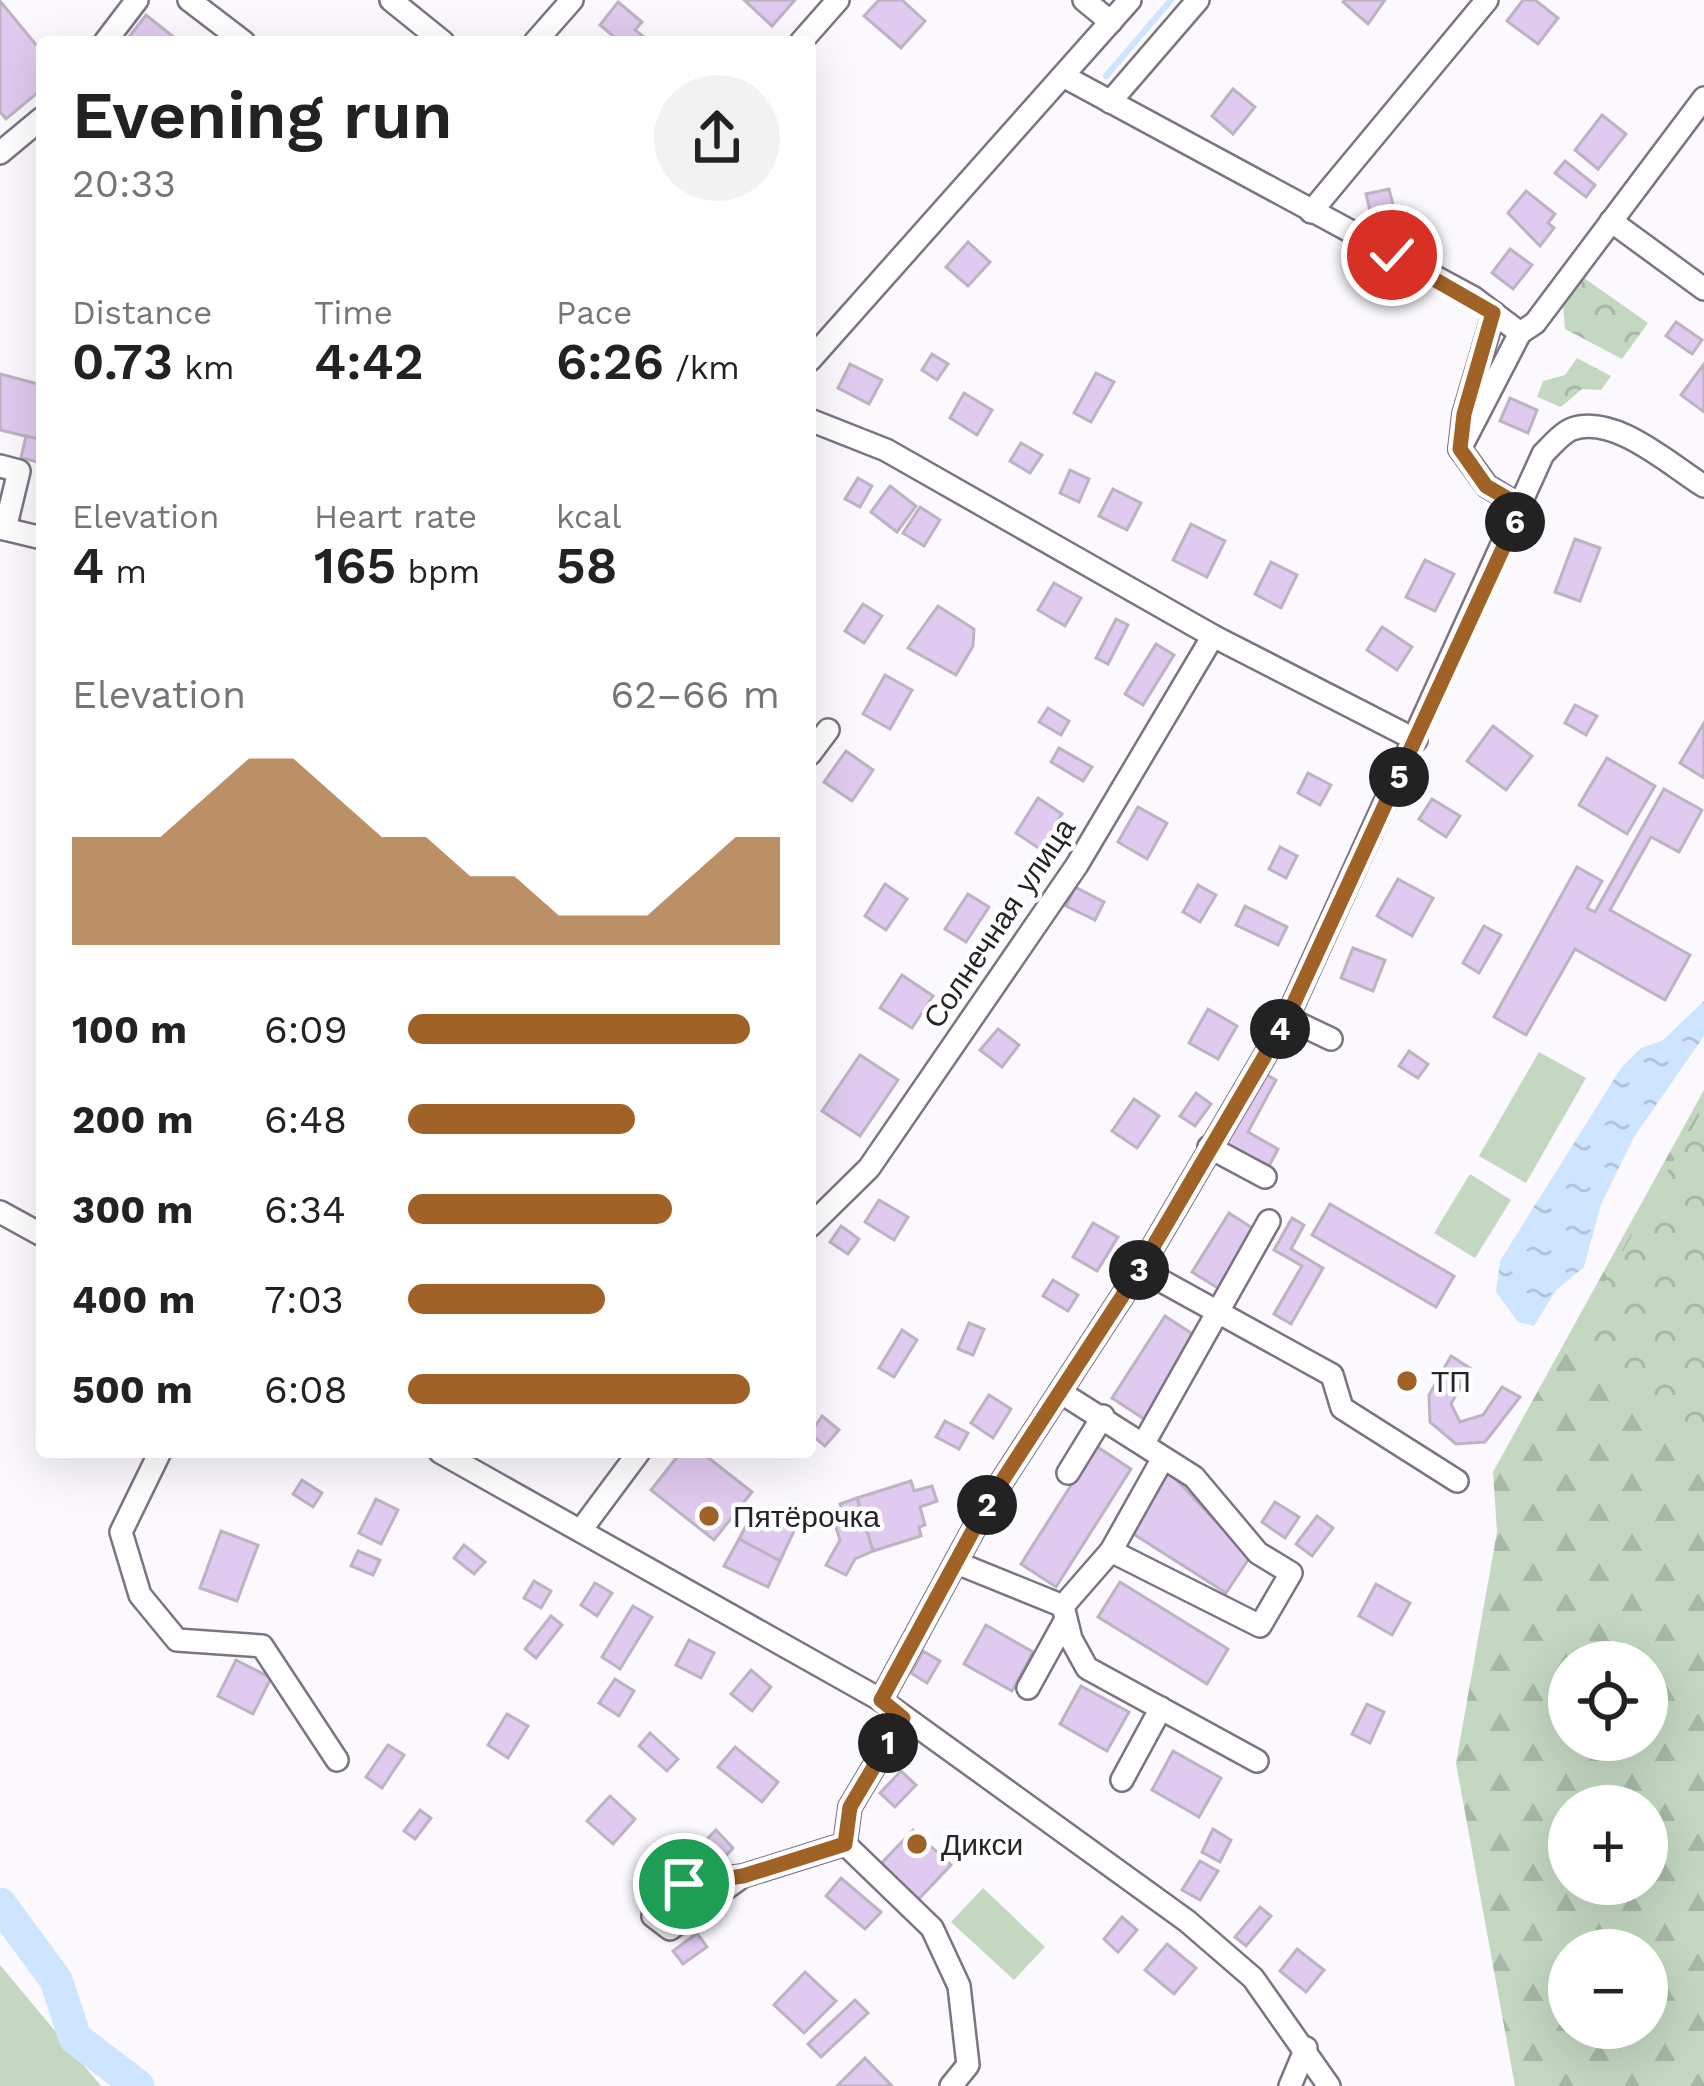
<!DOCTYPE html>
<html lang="en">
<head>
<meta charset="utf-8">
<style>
	body { margin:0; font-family:"Work Sans",sans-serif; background:#f2f2f2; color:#222; height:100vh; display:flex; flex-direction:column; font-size:45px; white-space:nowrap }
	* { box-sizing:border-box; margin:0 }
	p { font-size:39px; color:#767676 }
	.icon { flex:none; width:66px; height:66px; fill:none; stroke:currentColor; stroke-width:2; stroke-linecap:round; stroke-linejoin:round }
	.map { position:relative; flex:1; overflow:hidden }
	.panel { position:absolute; left:36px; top:36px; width:780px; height:1422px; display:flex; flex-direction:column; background:#fff; border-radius:12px; box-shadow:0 12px 48px #0002 }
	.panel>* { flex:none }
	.tools { position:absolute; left:1548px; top:1641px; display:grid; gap:24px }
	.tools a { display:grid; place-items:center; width:120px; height:120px; border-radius:50%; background:#fff; box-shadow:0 12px 48px #0002; font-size:60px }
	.pin { position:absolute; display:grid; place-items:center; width:102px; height:102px; color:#fff; margin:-51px; border:6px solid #fff; border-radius:50%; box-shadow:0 3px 12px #0007 }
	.km { position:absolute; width:60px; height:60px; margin:-30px; border-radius:50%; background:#222; color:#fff; font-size:33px; line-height:60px; text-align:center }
	.round { display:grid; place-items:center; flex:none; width:126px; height:126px; border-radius:63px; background:#f2f2f2 }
	.headline { display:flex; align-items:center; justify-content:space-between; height:204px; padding:0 36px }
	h1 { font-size:66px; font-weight:600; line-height:90px }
	.figures { display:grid; grid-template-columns:repeat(3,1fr); gap:18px; height:204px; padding:12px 36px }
	.figures div { display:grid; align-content:center }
	.figures b { font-size:51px; font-weight:600 }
	.figures small { font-size:33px; font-weight:400 }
	.figures p { font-size:33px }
	.chart { height:336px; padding:24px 36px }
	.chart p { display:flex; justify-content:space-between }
	.chart svg { width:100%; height:216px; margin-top:12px; fill:#a06227; opacity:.7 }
	ul { padding:0 36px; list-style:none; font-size:39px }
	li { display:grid; grid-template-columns:192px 144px 1fr; align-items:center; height:90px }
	li i { height:30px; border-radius:15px; background:#a06227 }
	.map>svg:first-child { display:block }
	.forest { fill:url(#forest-firs); fill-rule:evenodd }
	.park { fill:url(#park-crowns) }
	.pitch { fill:#c3d7c1 }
	.water { fill:url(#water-ripples) }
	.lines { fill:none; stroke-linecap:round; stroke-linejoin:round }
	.stream { stroke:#cde5ff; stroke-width:6 }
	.river { stroke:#cde5ff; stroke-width:33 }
	.building { fill:#e0caef; stroke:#bcb3c3; stroke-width:3 }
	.minor-casing { stroke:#7c7383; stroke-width:26 }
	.minor { stroke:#fff; stroke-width:21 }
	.route-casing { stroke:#fff; stroke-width:24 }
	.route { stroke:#a06227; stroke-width:15 }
	.poi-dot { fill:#a06227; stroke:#fff; stroke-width:4.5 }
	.labels { text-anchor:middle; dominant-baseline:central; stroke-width:9; stroke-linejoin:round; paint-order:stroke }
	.street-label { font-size:30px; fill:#262329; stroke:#fff }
	.poi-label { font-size:30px; fill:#262329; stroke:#fff; text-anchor:start }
</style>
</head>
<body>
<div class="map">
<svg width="1704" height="2086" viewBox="0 0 1704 2086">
	<defs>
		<pattern id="forest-firs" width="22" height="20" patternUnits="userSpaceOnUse" patternTransform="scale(3)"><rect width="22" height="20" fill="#c3d7c1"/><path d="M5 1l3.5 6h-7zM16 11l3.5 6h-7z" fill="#a7b8a6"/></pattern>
		<pattern id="park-crowns" width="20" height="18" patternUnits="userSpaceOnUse" patternTransform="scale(3)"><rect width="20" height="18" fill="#c3d7c1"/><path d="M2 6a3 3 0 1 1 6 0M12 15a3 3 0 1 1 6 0" fill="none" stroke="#a7b8a6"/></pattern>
		<pattern id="water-ripples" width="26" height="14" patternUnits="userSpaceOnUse" patternTransform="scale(3)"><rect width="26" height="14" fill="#cde5ff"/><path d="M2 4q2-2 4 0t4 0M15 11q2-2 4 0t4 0" fill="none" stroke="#b0c4db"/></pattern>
	</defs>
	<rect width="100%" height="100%" fill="#fbf9fd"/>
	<path class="forest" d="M1704,1090V2086H1515L1456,1763L1497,1532L1493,1472ZM1569,1662H1647V1740H1569ZM1569,1806H1647V1884H1569ZM1569,1950H1647V2028H1569Z"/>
	<g class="park">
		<path d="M1584,278L1648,323L1622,359L1565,329L1563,305Z"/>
		<path d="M1577,358L1611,376L1601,390L1582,389L1561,407L1537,397L1543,381L1565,375Z"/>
		<path d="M1704,1107V1463L1582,1356L1606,1281Z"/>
	</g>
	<g class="pitch">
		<path d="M1539,1052L1586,1078L1526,1183L1479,1156Z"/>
		<path d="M1470,1174L1511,1200L1475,1258L1434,1233Z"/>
		<path d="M983,1888L1045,1947L1014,1980L951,1922Z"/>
		<path d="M0,1965L101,2086H0Z"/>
	</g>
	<path class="water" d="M1704,1001V1036L1634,1137L1601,1204L1584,1267L1556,1290L1534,1326L1518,1322L1496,1292L1500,1261L1621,1068L1641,1048L1662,1041Z"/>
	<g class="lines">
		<path class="stream" d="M1106,76L1171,0"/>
		<path class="river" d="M0,1904L56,1980L75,2038L138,2086"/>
	</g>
	<g class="building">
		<path d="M744,0H795L772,26Z"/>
		<path d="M879,0H902L925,21L901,48L864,16Z"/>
		<path d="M1385,0L1368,24L1343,2L1345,0Z"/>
		<path d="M1523,0H1535L1558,18L1538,44L1507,21Z"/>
		<path d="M0,1L42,52V89L6,119L0,112Z"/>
		<path d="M618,2L642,22L635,30L644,37L640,42H620L600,25Z"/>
		<path d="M146,15L180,42H125Z"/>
		<path d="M1233,89L1255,107L1233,134L1212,116Z"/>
		<path d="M1602,115L1626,134L1598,169L1575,150Z"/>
		<path d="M1565,161L1595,185L1586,197L1555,173Z"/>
		<path d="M1389,189L1394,209L1371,215L1366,194Z"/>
		<path d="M1526,191L1555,214L1548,223L1554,228L1540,246L1508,213Z"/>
		<path d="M968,242L990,262L968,286L946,267Z"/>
		<path d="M1510,249L1532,265L1513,289L1492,273Z"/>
		<path d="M1676,322L1702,340L1692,354L1666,336Z"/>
		<path d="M932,354L948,364L937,380L922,370Z"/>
		<path d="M850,364L882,380L869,404L838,388Z"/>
		<path d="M1704,364V412L1681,395Z"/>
		<path d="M1096,373L1114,382L1091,422L1074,413Z"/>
		<path d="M0,374L42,385V440L0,430Z"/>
		<path d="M964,393L992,410L977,435L950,418Z"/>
		<path d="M1510,398L1537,410L1528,433L1500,421Z"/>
		<path d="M26,436L42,440V463L21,458Z"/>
		<path d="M1021,443L1042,455L1030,473L1010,461Z"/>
		<path d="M1070,470L1089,479L1079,502L1060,493Z"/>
		<path d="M858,478L872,486L860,507L845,499Z"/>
		<path d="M890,486L916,506L897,532L871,512Z"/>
		<path d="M1113,489L1141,503L1127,530L1099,516Z"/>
		<path d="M920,507L940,520L924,546L903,533Z"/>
		<path d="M1191,524L1225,541L1207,577L1173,560Z"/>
		<path d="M1575,539L1600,548L1580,601L1555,592Z"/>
		<path d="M1425,560L1454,574L1435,611L1406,597Z"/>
		<path d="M1271,562L1297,575L1281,608L1255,594Z"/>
		<path d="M1054,583L1081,598L1065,626L1038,610Z"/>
		<path d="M863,604L882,616L864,643L845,631Z"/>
		<path d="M938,606L974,629L973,646L956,675L908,648Z"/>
		<path d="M1116,619L1128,625L1108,664L1096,658Z"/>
		<path d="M1382,627L1412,647L1397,670L1367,650Z"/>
		<path d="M1156,644L1174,655L1143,705L1125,694Z"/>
		<path d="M885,675L912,690L890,729L863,714Z"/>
		<path d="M1575,705L1597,716L1586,735L1565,723Z"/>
		<path d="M1048,708L1069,721L1061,735L1039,722Z"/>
		<path d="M1704,723V778L1680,763Z"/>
		<path d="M1493,726L1532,756L1506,790L1467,761Z"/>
		<path d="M1059,748L1092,767L1083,781L1051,762Z"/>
		<path d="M846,751L873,770L852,801L824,782Z"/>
		<path d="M1607,758L1655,786L1627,834L1579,805Z"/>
		<path d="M1308,773L1331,785L1320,805L1298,793Z"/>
		<path d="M1664,789L1702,810L1679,852L1651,837L1610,910L1690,955L1665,1000L1575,949L1526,1035L1494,1017L1577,867L1602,881L1587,908L1595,912Z"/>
		<path d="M1038,798L1062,814L1040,849L1016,833Z"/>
		<path d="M1432,799L1460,816L1446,837L1419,819Z"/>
		<path d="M1138,807L1167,823L1147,859L1118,842Z"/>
		<path d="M1280,847L1297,856L1286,878L1269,869Z"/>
		<path d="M1398,879L1433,898L1412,936L1377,916Z"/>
		<path d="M885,884L907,899L886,930L865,916Z"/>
		<path d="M1198,885L1216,895L1200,922L1183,912Z"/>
		<path d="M1075,887L1104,902L1095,920L1066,906Z"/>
		<path d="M968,894L989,907L966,942L945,929Z"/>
		<path d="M1245,906L1287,927L1278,945L1236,925Z"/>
		<path d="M1484,926L1501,935L1479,973L1463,963Z"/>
		<path d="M1353,948L1385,960L1373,991L1341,978Z"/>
		<path d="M902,975L933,996L912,1028L880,1008Z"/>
		<path d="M1208,1009L1237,1026L1218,1059L1189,1043Z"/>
		<path d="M998,1029L1019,1045L1002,1067L980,1050Z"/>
		<path d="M1409,1051L1428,1064L1418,1078L1399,1066Z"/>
		<path d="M860,1055L898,1080L860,1136L822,1111Z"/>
		<path d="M1262,1072L1276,1080L1248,1132L1278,1149L1268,1168L1223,1143Z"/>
		<path d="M1196,1093L1211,1104L1195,1126L1180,1116Z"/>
		<path d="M1134,1099L1159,1116L1137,1148L1112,1131Z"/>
		<path d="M879,1200L908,1217L894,1240L865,1222Z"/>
		<path d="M1330,1204L1454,1276L1436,1307L1312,1235Z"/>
		<path d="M1229,1213L1257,1231L1221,1290L1192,1272Z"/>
		<path d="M1292,1218L1304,1225L1291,1249L1323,1268L1291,1324L1274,1314L1302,1266L1274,1250Z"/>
		<path d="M1093,1223L1118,1237L1097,1271L1073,1257Z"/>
		<path d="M841,1226L859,1239L848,1254L830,1242Z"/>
		<path d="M1053,1280L1078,1295L1068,1311L1043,1296Z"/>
		<path d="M1165,1316L1197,1337L1144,1419L1112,1398Z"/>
		<path d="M969,1323L984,1329L973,1355L958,1349Z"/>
		<path d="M902,1330L917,1340L894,1377L879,1368Z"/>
		<path d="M1451,1356L1470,1368L1451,1404L1460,1422L1483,1415L1502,1387L1520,1397L1485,1442L1456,1444L1430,1422L1429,1395Z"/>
		<path d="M989,1395L1011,1409L993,1438L971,1423Z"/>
		<path d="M822,1416L839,1430L825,1446L810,1434Z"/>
		<path d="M945,1421L968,1433L959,1449L936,1437Z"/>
		<path d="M1096,1446L1131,1469L1056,1587L1021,1564Z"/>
		<path d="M681,1452H701L752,1492L714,1540L651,1490Z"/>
		<path d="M1169,1472L1250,1557L1226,1593L1132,1533Z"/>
		<path d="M302,1480L322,1493L313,1507L293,1494Z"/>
		<path d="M911,1481L914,1491L932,1486L937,1501L920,1507L925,1525L919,1527L921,1536L873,1551L857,1498Z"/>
		<path d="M857,1498L873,1551L855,1559L846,1575L826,1565L840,1540L835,1524L845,1521L840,1504Z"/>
		<path d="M376,1499L398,1510L381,1544L359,1533Z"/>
		<path d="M1275,1502L1299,1517L1285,1538L1262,1522Z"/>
		<path d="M753,1513L794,1531L780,1561L739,1539Z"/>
		<path d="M1317,1516L1333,1528L1312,1556L1296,1544Z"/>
		<path d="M221,1531L258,1545L237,1601L200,1588Z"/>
		<path d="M739,1539L780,1561L768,1587L724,1566Z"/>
		<path d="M464,1545L485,1562L474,1574L454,1558Z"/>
		<path d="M358,1551L380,1560L373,1575L351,1566Z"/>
		<path d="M534,1581L551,1591L541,1608L524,1598Z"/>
		<path d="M1120,1582L1228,1649L1207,1684L1098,1617Z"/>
		<path d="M595,1583L612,1593L597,1616L581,1605Z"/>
		<path d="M1376,1584L1410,1603L1392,1635L1359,1616Z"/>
		<path d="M633,1606L652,1617L620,1669L602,1657Z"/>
		<path d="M551,1616L562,1625L536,1658L525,1649Z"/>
		<path d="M986,1625L1033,1652L1012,1691L964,1664Z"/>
		<path d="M689,1640L714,1653L701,1678L676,1665Z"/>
		<path d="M923,1651L940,1661L927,1683L911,1673Z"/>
		<path d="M236,1660L271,1678L253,1714L218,1696Z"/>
		<path d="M751,1670L771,1687L752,1711L731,1694Z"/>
		<path d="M615,1679L634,1691L619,1716L599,1703Z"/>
		<path d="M1081,1686L1129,1712L1107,1751L1060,1724Z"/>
		<path d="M1367,1704L1384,1712L1370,1743L1352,1734Z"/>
		<path d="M507,1714L528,1726L508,1758L488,1745Z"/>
		<path d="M650,1733L678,1759L667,1771L639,1746Z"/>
		<path d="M388,1745L404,1755L382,1788L366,1777Z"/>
		<path d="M735,1747L778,1782L762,1802L718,1767Z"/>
		<path d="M1173,1751L1221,1778L1199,1817L1152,1790Z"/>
		<path d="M901,1771L916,1785L895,1807L880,1793Z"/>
		<path d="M610,1796L635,1819L613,1844L587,1821Z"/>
		<path d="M420,1810L431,1818L415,1839L404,1831Z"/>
		<path d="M1213,1829L1231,1840L1220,1862L1202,1852Z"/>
		<path d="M716,1830L733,1848L721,1861L703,1843Z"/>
		<path d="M913,1830L951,1865L911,1907L874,1871Z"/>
		<path d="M1200,1861L1218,1871L1200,1900L1182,1890Z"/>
		<path d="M841,1878L881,1912L865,1929L826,1896Z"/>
		<path d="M1260,1907L1271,1916L1246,1946L1235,1937Z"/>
		<path d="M1122,1917L1137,1930L1118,1952L1104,1939Z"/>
		<path d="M697,1933L707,1947L683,1964L673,1951Z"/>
		<path d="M1167,1944L1196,1968L1174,1994L1145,1970Z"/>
		<path d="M1297,1949L1324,1970L1306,1992L1280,1971Z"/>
		<path d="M805,1972L836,2001L804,2033L774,2005Z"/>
		<path d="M855,2000L868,2013L821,2057L808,2044Z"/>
		<path d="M865,2058L892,2086H837Z"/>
	</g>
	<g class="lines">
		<g class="minor-casing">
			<g id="minor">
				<path d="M189,0L244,42"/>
				<path d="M391,0L443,42"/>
				<path d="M1084,0L1111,22"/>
				<path d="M105,42L137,0"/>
				<path d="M535,42L572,0"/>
				<path d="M801,42L838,0"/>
				<path d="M1065,77L1474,298L1520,333L1460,449"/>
				<path d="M1110,102L1198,0"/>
				<path d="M0,153L42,118"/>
				<path d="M1311,212L1487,0"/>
				<path d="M1611,221L1704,289"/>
				<path d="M1494,313L1464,414L1460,449L1487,486L1522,507"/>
				<path d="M1520,333L1535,323L1704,98"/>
				<path d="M810,360L1130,0"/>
				<path d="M810,420L886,450L1213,636L1416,740"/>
				<path d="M0,466L19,471L5,529"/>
				<path d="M0,528L42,538"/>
				<path d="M810,754L828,730"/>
				<path d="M1287,1018L1331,1039"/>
				<path d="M1209,1147L1265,1177"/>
				<path d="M0,1212L42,1235"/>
				<path d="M810,1226L869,1168L1077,865L1213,636"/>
				<path d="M1140,1269L1332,1375L1342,1408L1457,1481"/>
				<path d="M1060,1392L1194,1477L1258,1553L1291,1573L1260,1626L1111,1551"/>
				<path d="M1145,1441L1269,1221"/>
				<path d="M160,1452L121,1532L140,1595L177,1640L262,1646L337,1760"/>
				<path d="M440,1452L881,1700L1187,1921L1253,1978L1329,2086"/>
				<path d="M1068,1473L1103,1416"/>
				<path d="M581,1530L639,1452"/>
				<path d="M957,1563L1063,1606L1071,1639L1087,1668L1257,1761"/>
				<path d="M1063,1606L1111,1551L1162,1460"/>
				<path d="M1028,1688L1065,1621"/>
				<path d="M881,1700L989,1501L1140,1269L1287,1018L1543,454C1551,446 1562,433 1572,429C1615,414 1670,465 1704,486"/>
				<path d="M1122,1780L1161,1708"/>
				<path d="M845,1844L932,1928L959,1986L968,2065L951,2086"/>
				<path d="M743,1876L684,1884L655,1900L653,1916L670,1929L743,1876L845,1844L850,1807L903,1718"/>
				<path d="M1290,2086L1306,2048"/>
			</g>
		</g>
		<use href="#minor" class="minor"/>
	</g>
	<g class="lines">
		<g class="route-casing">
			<path id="route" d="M684,1884L743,1876L845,1844L850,1807L903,1718L881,1700L989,1501L1140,1269L1287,1018L1522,507L1486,486L1460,449L1464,414L1493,313L1392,255"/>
		</g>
		<use href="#route" class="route"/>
	</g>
	<g class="poi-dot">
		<circle cx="1407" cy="1381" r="12"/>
		<circle cx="709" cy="1516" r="12"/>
		<circle cx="917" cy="1844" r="12"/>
	</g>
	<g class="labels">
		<g class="street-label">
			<text transform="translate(999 923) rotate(-56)">Солнечная улица</text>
		</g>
		<g class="poi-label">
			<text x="1431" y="1381">ТП</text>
			<text x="733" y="1516">Пятёрочка</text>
			<text x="941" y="1844">Дикси</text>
		</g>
	</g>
</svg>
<div class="tools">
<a><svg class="icon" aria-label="locate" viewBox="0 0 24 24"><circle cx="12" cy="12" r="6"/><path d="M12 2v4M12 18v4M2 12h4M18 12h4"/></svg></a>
<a>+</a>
<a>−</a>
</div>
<div class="pin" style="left:684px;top:1884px;background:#1e9e55"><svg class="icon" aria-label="arrive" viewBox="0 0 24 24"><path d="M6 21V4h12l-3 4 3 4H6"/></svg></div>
<div class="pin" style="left:1392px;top:255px;background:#d93025"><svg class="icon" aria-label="check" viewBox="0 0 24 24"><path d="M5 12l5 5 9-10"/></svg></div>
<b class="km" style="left:888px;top:1743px">1</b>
<b class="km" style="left:987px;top:1505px">2</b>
<b class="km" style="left:1139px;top:1270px">3</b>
<b class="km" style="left:1280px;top:1029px">4</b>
<b class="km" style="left:1399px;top:777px">5</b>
<b class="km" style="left:1515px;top:522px">6</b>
<section class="panel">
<div class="headline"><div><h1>Evening run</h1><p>20:33</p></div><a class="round"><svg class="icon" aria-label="share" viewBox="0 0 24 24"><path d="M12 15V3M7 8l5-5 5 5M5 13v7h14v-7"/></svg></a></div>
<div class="figures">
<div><p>Distance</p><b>0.73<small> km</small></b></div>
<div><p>Time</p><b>4:42</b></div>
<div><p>Pace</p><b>6:26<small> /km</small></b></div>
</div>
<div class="figures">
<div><p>Elevation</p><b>4<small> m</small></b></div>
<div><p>Heart rate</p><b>165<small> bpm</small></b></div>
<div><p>kcal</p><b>58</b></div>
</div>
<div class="chart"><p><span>Elevation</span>62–66 m</p>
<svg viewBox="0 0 160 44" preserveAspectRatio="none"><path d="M0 44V22L10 22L20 22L30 14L40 6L50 6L60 14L70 22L80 22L90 30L100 30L110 38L120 38L130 38L140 30L150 22L160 22V44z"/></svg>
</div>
<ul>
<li><b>100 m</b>6:09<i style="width:92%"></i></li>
<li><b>200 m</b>6:48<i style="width:61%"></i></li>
<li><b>300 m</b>6:34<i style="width:71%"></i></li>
<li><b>400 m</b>7:03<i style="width:53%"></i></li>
<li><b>500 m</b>6:08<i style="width:92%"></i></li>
</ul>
</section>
</div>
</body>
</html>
